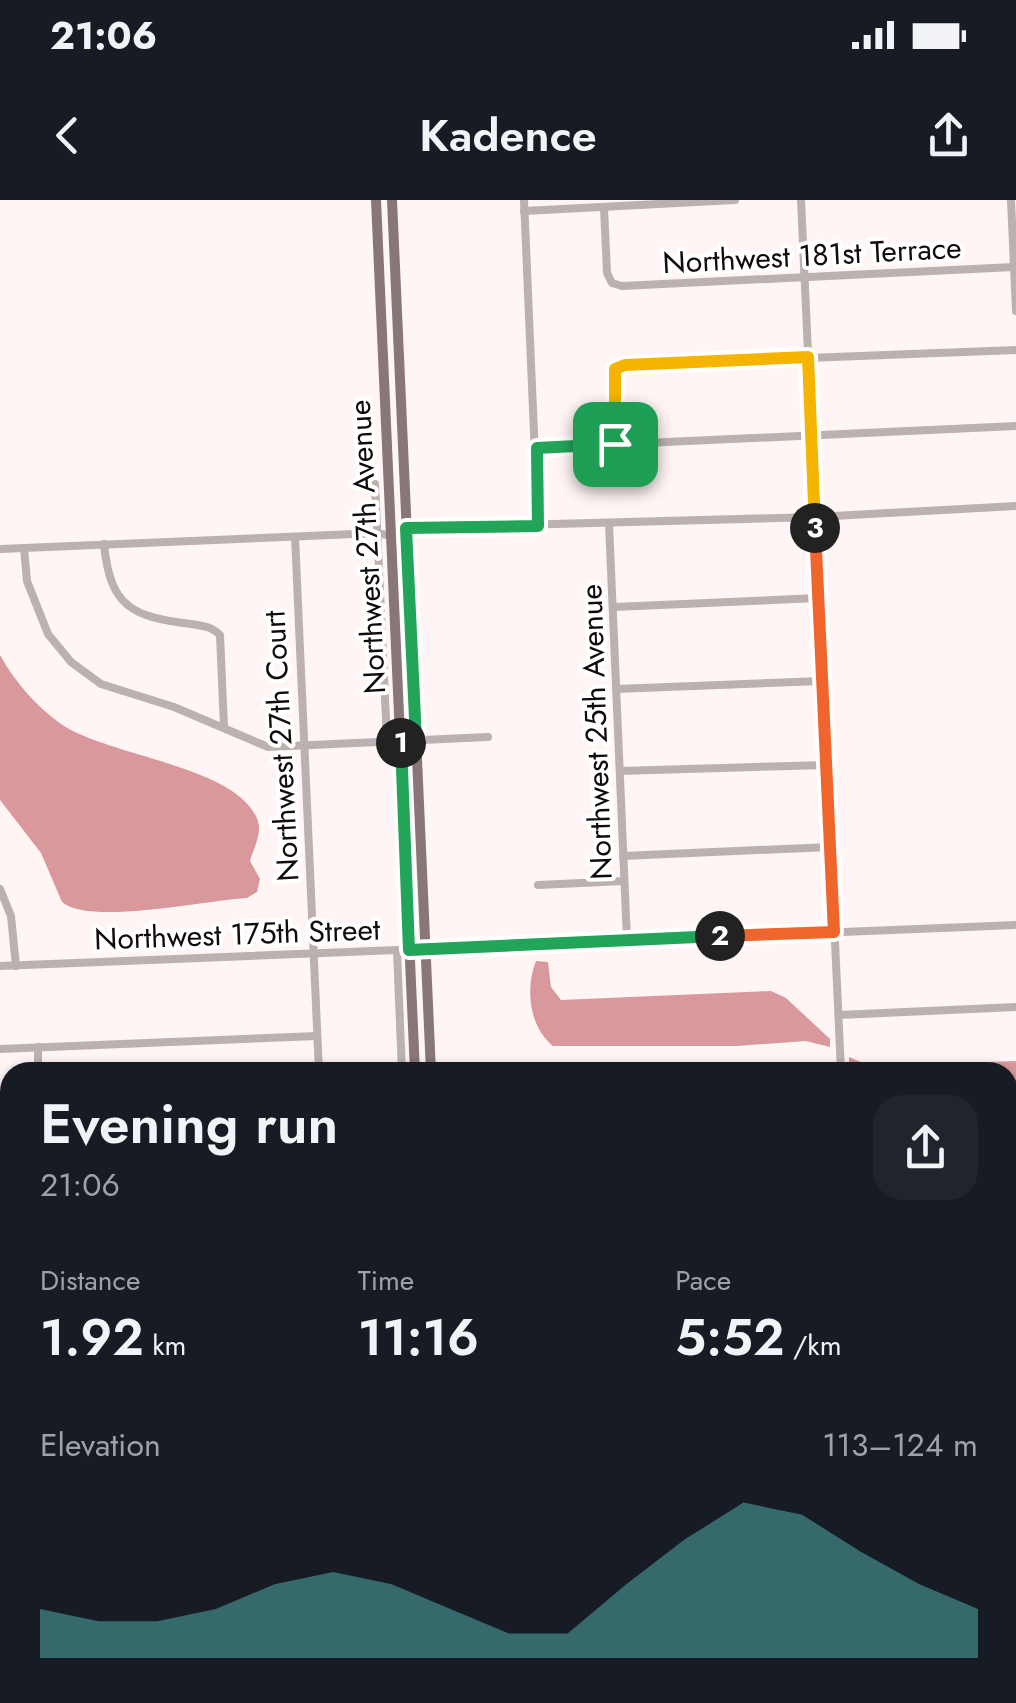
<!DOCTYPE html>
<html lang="en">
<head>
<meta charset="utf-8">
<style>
	body { margin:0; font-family:Jost,sans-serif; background:#20242c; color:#f1f3f6; height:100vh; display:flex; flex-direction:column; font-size:38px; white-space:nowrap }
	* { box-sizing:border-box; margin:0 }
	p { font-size:32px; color:#9ea1a6 }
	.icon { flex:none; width:55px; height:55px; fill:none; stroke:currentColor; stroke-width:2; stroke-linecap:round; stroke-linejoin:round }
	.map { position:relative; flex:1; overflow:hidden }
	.sheet { position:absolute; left:0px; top:862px; width:1018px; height:642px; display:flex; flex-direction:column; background:#171b24; border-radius:30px 30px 0 0; box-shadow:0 2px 8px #0004 }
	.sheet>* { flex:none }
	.pin { position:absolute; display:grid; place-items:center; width:85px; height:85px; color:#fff; margin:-42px; border-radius:20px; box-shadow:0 5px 15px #0006 }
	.km { position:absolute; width:50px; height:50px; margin:-25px; border-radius:50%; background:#222; color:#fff; font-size:28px; line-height:50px; text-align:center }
	.round { display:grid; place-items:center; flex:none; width:105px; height:105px; border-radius:30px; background:#20242c }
	.summary { display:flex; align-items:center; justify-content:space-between; height:170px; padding:0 40px }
	h1 { font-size:55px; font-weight:600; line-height:75px }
	.figures { display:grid; grid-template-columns:repeat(3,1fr); gap:15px; height:170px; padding:10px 40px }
	.figures div { display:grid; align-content:center }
	.figures b { font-size:50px; font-weight:600 }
	.figures small { font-size:28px; font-weight:400 }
	.figures p { font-size:28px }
	.chart { height:280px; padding:20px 40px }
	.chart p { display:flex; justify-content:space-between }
	.chart svg { width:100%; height:180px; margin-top:10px; fill:#438b8b; opacity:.7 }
	.status { display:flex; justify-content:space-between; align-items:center; height:70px; padding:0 50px; background:#171b24; direction:ltr }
	.status svg { height:28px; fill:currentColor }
	header { display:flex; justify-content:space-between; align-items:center; height:130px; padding:0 40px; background:#171b24; font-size:45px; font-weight:600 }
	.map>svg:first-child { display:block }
	.water { fill:#d9989c }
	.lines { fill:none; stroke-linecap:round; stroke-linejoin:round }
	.minor { stroke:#bbb1b1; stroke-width:8 }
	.major { stroke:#897677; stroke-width:10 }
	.split-1-casing { stroke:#fff; stroke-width:20 }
	.split-2-casing { stroke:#fff; stroke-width:20 }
	.split-3-casing { stroke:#fff; stroke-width:20 }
	.split-4-casing { stroke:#fff; stroke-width:20 }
	.split-1 { stroke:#22a559; stroke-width:12 }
	.split-2 { stroke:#22a559; stroke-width:12 }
	.split-3 { stroke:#f0652b; stroke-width:12 }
	.split-4 { stroke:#f5b400; stroke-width:12 }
	.labels { text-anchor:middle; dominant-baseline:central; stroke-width:8; stroke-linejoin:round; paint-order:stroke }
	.street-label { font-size:30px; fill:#120b0b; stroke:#fff }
</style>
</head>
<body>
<div class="status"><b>21:06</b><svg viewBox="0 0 49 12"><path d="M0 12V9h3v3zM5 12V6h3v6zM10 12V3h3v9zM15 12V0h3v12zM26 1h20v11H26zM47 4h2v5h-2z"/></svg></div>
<header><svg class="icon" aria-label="back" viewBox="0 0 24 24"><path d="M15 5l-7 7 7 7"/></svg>Kadence<svg class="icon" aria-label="share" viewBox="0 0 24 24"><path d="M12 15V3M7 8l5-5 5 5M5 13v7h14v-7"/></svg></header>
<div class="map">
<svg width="1016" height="1503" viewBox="0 0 1016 1503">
	<rect width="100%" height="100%" fill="#fff5f5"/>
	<g class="water">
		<path d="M0,455C15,482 36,506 61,524C108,556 230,565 256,616C264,631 254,647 250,661L260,679L257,692L247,698C208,700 89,726 62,702L41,653L0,600Z"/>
		<path d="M536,761L548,762L551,787L561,800L771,791L786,798L830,839V847L806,841L736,846H553C529,827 525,788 536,761Z"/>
		<path d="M849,857L870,866L1016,861V948L1008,949V872H857L849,866Z"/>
	</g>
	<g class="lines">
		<g class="minor">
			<path d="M524,0L538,326"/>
			<path d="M801,0L841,872"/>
			<path d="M1011,0L1016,111"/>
			<path d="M604,8L607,73L612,83L622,86L1014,67"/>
			<path d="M524,11L735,0"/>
			<path d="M615,244L613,179L615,169L625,165L1016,150"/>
			<path d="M537,248L1016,226"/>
			<path d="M375,284L387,541"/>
			<path d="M609,323L627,740"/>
			<path d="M407,328L815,317L1016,306"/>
			<path d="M295,337L319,872"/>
			<path d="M104,344C110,407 132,417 191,424C203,426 211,426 220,435L224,527"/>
			<path d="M24,348L27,381L48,434L71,462L101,484L174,507L268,547L488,537"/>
			<path d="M0,349L377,333L391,336"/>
			<path d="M614,407L818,398"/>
			<path d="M616,489L822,481"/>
			<path d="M620,571L826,565"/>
			<path d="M623,656L830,647"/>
			<path d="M538,685L624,681"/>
			<path d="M0,689L11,716L16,766"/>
			<path d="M397,751L402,872"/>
			<path d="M0,766L1016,725"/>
			<path d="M839,815L1016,807"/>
			<path d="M38,847V872"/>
			<path d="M0,849L317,836"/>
			<path d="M1008,1001H1016"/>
			<path d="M1008,1092H1016"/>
			<path d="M0,1105H10"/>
			<path d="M0,1184H10"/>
			<path d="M0,1268L10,1267"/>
			<path d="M0,1352L10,1351"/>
			<path d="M0,1436H10"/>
			<path d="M34,1495V1503"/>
			<path d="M242,1495V1503"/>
			<path d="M595,1495V1503"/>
			<path d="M660,1495V1503"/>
			<path d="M884,1495L885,1503"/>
			<path d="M313,1503L443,1497"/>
		</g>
		<g class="major">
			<path d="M376,0L415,872"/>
			<path d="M392,0L431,872"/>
			<path d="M443,1495V1503"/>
			<path d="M459,1495V1503"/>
		</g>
	</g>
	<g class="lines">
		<g class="split-1-casing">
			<path id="split-1" d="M401,543L416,540L406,328L538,326L537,248L615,244"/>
		</g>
		<g class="split-2-casing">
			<path id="split-2" d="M401,543L409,750L720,736"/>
		</g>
		<g class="split-3-casing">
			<path id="split-3" d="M720,736L834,732L815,328"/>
		</g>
		<g class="split-4-casing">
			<path id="split-4" d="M615,244V169L625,165L808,157L815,328"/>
		</g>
		<use href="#split-1" class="split-1"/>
		<use href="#split-2" class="split-2"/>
		<use href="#split-3" class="split-3"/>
		<use href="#split-4" class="split-4"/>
	</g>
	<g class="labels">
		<g class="street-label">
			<text transform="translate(812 55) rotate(-3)">Northwest 181st Terrace</text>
			<text transform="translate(367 347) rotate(-93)">Northwest 27th Avenue</text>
			<text transform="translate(596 532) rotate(-92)">Northwest 25th Avenue</text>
			<text transform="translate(281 546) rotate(-93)">Northwest 27th Court</text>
			<text transform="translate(237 734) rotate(-2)">Northwest 175th Street</text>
		</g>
	</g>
</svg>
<div class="pin" style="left:615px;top:244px;background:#1e9e55"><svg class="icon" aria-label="arrive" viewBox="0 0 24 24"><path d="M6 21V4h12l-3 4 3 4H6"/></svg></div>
<b class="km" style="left:401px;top:543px">1</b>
<b class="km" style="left:720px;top:736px">2</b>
<b class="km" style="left:815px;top:328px">3</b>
<section class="sheet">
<div class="summary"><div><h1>Evening run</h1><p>21:06</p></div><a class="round"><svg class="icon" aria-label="share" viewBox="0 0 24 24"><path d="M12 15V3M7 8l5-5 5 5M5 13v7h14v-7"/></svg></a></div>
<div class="figures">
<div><p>Distance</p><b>1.92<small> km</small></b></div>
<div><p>Time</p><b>11:16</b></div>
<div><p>Pace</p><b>5:52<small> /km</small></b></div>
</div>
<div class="chart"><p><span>Elevation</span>113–124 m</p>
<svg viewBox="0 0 160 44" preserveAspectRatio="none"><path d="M0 44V32L10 35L20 35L30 32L40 26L50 23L60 26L70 32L80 38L90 38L100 26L110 15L120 6L130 9L140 18L150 26L160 32V44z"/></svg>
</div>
</section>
</div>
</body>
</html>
